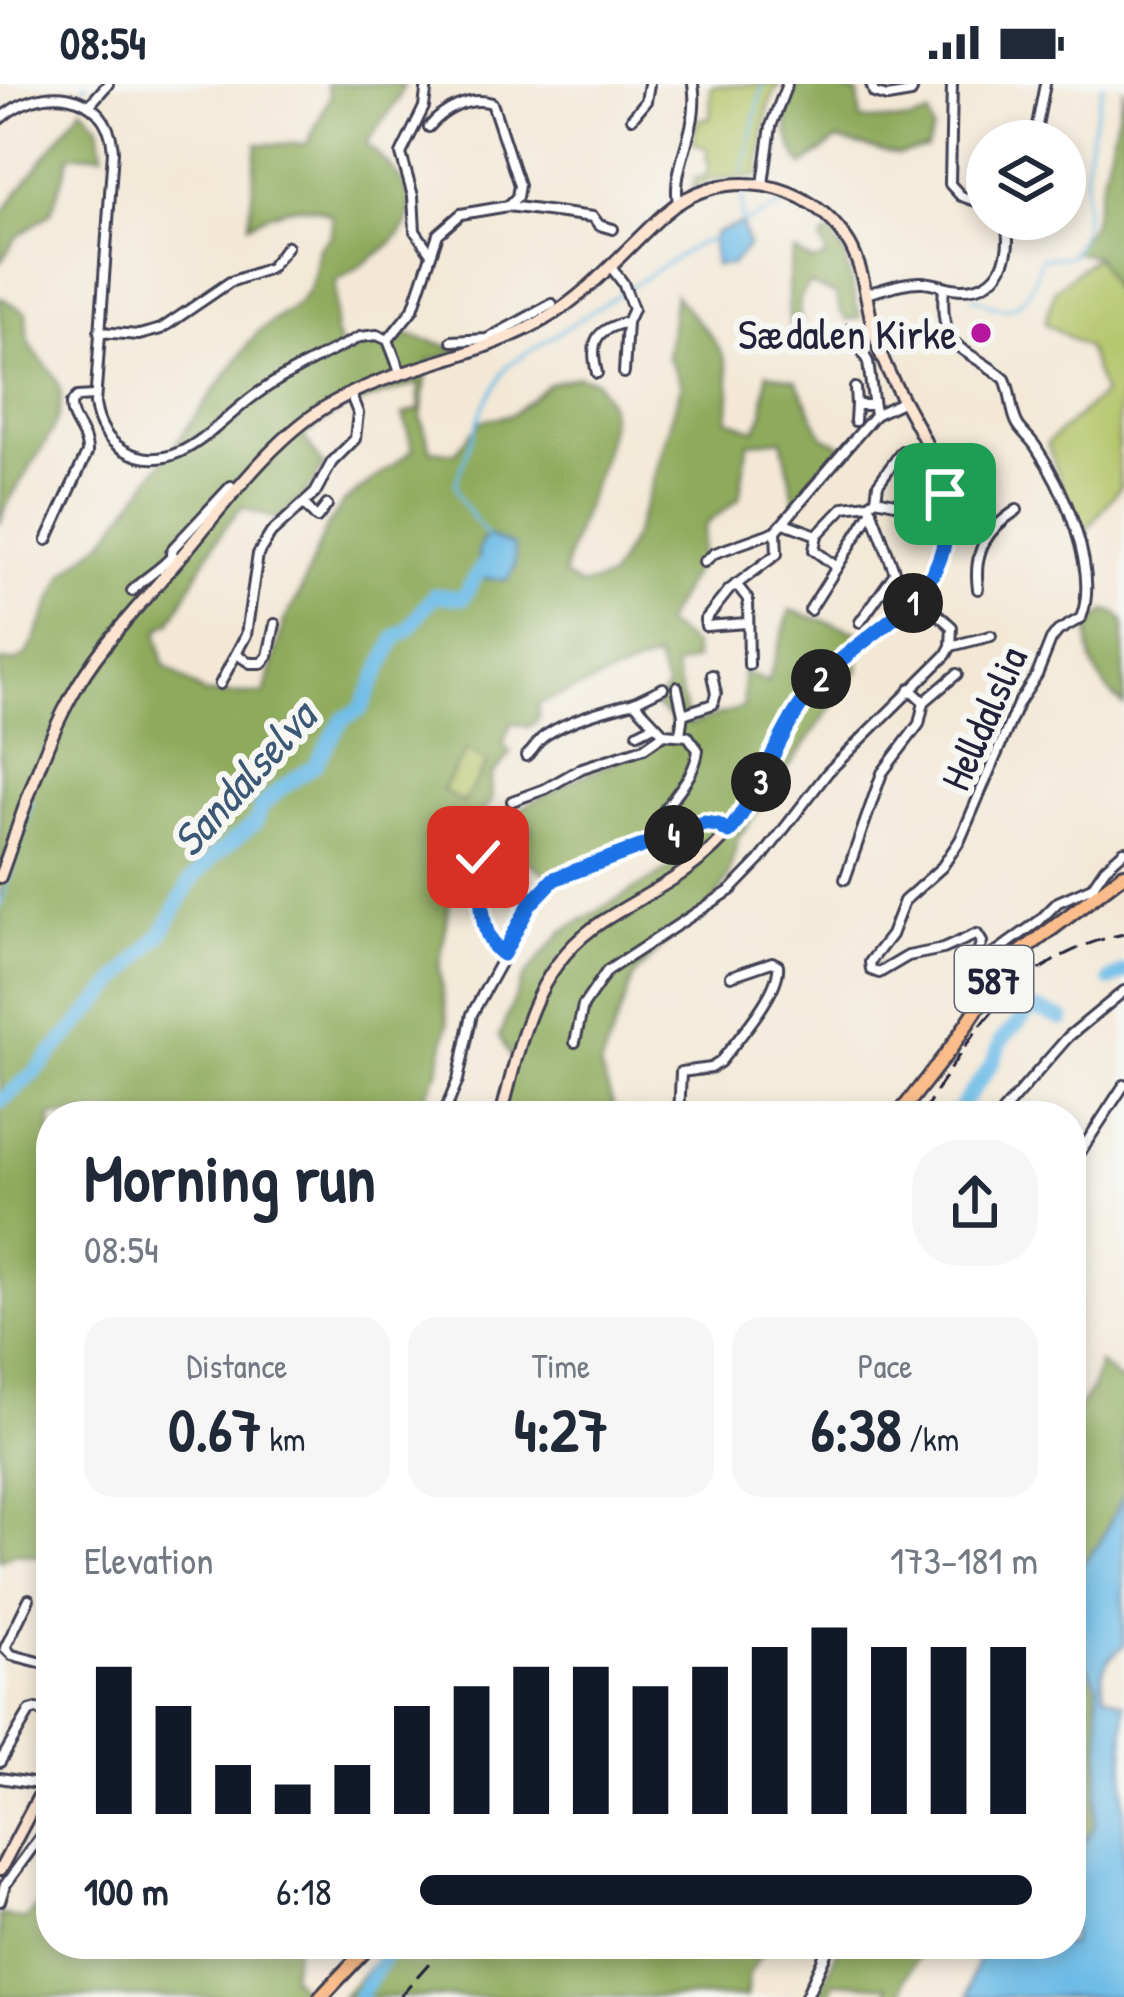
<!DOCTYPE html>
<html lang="en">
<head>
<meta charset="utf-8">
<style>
	body { margin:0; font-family:"Patrick Hand",sans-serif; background:#f6f6f7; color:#1f2937; height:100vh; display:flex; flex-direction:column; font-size:45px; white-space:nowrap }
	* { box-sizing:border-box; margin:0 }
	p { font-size:39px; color:#747a83 }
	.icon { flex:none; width:66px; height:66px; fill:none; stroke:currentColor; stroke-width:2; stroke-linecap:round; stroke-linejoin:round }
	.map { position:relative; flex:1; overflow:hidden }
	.details { position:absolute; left:36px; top:1017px; width:1050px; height:858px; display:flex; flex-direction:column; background:#fff; border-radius:48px; box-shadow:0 6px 18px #0003 }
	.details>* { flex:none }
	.buttons { position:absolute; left:966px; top:36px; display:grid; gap:24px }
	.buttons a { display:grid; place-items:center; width:120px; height:120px; border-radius:50%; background:#fff; box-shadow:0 6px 18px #0003; font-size:60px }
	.pin { position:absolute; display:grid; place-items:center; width:102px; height:102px; color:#fff; margin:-51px; border-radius:24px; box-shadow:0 6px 18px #0006 }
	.km { position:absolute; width:60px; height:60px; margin:-30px; border-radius:50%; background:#222; color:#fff; font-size:33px; line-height:60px; text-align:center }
	.round { display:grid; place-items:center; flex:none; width:126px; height:126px; border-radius:48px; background:#f6f6f7 }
	.head { display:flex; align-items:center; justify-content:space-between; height:204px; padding:0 48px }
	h1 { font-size:66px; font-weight:800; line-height:90px }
	.stats { display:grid; grid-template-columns:repeat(3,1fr); gap:18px; height:204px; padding:12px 48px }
	.stats div { display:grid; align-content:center; border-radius:30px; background:#f6f6f7; text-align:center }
	.stats b { font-size:60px; font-weight:800 }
	.stats small { font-size:33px; font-weight:400 }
	.stats p { font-size:33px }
	.chart { height:336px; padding:24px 48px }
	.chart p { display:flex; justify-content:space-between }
	.chart svg { width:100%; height:216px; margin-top:12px; stroke:#111827; stroke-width:6 }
	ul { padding:0 48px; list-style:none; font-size:39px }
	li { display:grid; grid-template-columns:192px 144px 1fr; align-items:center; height:90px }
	li i { height:30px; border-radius:15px; background:#111827 }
	.status { display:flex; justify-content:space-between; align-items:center; height:84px; padding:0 60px; background:#fff; direction:ltr }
	.status svg { height:33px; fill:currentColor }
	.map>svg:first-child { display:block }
	.green { fill:#b3c467; stroke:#6a7351; stroke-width:3 }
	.forest { fill:#8eaa5c; stroke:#58664c; stroke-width:3; fill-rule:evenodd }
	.water { fill:#6cbbe7; stroke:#476e91; stroke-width:3 }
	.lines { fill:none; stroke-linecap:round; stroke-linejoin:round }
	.stream { stroke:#6cbbe7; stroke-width:3 }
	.river { stroke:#6cbbe7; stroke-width:15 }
	.minor-casing { stroke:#414052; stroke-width:14 }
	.tertiary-casing { stroke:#414052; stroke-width:15 }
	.secondary-casing { stroke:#414052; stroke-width:16 }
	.primary-casing { stroke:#414052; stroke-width:18 }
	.minor { stroke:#fff; stroke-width:8 }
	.tertiary { stroke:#fff; stroke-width:9 }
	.secondary { stroke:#fde4d0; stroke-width:10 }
	.primary { stroke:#f9bc8a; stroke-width:12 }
	.rail { stroke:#22223b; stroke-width:3; stroke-dasharray:18 9; stroke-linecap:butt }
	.route-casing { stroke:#fff; stroke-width:24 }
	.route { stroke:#1a73e8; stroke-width:15 }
	.poi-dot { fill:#b5179e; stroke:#f6f6f2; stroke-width:4.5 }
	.labels { text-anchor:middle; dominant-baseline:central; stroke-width:12; stroke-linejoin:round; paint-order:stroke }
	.shield { fill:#f6f6f2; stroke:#626272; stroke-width:3 }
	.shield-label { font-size:39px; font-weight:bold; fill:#22223b }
	.poi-label { font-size:42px; fill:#22223b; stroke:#f6f6f2; text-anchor:end }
	.street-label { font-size:42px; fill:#22223b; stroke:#f6f6f2 }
	.water-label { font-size:45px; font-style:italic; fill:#3c5877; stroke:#f6f6f2 }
</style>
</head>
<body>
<div class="status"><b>08:54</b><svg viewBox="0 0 49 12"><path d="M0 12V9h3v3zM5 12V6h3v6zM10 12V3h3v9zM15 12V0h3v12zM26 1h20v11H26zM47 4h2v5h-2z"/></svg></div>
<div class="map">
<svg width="1124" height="1913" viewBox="0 0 1124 1913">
	<rect width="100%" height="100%" fill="#f6f6f2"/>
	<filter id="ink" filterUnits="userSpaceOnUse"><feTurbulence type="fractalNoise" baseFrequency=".00833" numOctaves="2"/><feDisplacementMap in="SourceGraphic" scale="24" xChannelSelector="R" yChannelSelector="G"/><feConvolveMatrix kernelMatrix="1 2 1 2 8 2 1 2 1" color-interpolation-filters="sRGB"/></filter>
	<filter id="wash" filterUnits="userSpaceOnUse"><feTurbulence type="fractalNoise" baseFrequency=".004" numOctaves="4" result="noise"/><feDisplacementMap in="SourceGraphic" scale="48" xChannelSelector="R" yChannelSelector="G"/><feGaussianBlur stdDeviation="2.7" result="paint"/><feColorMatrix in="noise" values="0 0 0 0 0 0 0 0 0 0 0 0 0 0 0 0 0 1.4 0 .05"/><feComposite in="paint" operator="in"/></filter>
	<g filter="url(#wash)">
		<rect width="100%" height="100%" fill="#f3e8d5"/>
		<g class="green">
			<path d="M779,0L768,23L758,92L712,95L692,105L695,94L706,92L709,77L706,75L708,65L691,58L699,35L710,34L711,2Z"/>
			<path d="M1096,172C1108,194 1119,216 1124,242C1124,295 1113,349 1121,402L1083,451L1075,440L1047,359L1103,310L1087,264L1045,239L1055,205Z"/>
			<path d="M467,666L488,679L463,719L442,706Z"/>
		</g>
		<g class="forest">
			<path d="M326,0H404L398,16L366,60C447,128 406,154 336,197L335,248L342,270L406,250L462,266L428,277L421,334L431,366L455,369L481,337L513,330L549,300L577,292L595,296C599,303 607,313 609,321C619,358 570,446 564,492L581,502L609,495C649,436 660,366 682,300L667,272L675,211C715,261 737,265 728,335L755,346L763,329L767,289L796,296L823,352L844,362L795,420L782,355L748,359L739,415L705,441L699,477L664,540L693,561L695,576L674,583L689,641L744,623L743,588L768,598L790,526L862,549L858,586L738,754L728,794L710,823L676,846L634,892L600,983L617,1032H499L512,975L499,952L524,893L563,847L676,781L660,759L549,792L517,770L532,745L518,726L579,693L667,656L675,638L654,621L667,605L656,574L538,620V636L529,643L512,639L503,660L511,670L491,692L492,717L473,740L433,753L450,815L439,886L448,940L438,987L415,1032H51V1474L15,1469L0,1476V577L15,578L28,570L64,490L105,456L256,250C294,219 314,222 318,165L331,151L332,132C308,114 273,127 249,140L257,60H307L330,13ZM418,299L420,325L403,331L413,366L343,419L325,446L300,509L284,538L265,610H205L164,581L158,550L162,542L170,539C195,498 210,458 242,423L277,435C298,419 311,405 324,382L303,352L341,325ZM467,666L487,679L463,719L442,706Z"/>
			<path d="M799,0H841V6L858,10L861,36L910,37L929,31L933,46L927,64L899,71L837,56L803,82C784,59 781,25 799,0Z"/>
			<path d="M1124,3V244L1114,206L1096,172L1072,168L1092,140Z"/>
			<path d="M82,23L99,41L103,70L70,71L52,128L17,153L0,179V132Z"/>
			<path d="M829,149L844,169L860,234L847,236L840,227L836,211L809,200C791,218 803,243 808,266L795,264C787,237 785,195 794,167L813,178L827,173L821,155Z"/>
			<path d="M0,213L26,228C27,236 26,248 29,256C36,277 60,287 61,313C62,353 11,398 0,440L3,278Z"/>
			<path d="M1106,527L1116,529L1124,537V622C1097,599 1087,578 1089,542Z"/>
			<path d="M1099,1279L1120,1297L1124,1296V1411L1100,1459L1071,1493V1332L1092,1306Z"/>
			<path d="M1071,1554L1084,1565L1082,1574L1097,1600L1101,1664L1095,1741L1085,1758L1071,1737Z"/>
			<path d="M51,1807V1860H296L291,1891L307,1913H0V1830L24,1836Z"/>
			<path d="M391,1860H767L749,1890L746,1913H342Z"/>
			<path d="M840,1860H925L905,1895L902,1913H887L888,1902L834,1898L828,1913H818Z"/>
		</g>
		<g class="water">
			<path d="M742,140L748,162L731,181L715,182L712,157L716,149Z"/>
			<path d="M487,452L514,462L515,482L507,496L483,494C480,476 473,467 487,452Z"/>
			<path d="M1124,1411V1561C1104,1578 1100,1584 1104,1610L1124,1619V1913H968L971,1894L985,1860H1071V1781L1095,1741L1101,1664L1097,1600L1082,1574L1084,1565L1071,1554V1493L1100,1459Z"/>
		</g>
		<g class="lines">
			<g class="stream">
				<path d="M84,2L86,0"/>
				<path d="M743,87L763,0"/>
				<path d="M742,113V140L784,121"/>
				<path d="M972,214C984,215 989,222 1000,224C1027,228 1035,194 1041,174L1069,173C1090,146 1084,120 1086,88C1087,59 1097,28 1103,0"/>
				<path d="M487,452L463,420L455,401L484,321L508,281L699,159L712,157"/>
				<path d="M0,823L33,717"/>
			</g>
			<g class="river">
				<path d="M1110,896L1124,888"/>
				<path d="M0,1018L33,990L162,849L190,798L214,772L256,738L261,723L280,705L315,681L343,635L361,625L396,553L408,546L434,511L463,514L481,484"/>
				<path d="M954,1032L992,980L1002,956L1029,927L1040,926L1063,935"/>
				<path d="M358,1913L388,1868L400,1860"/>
			</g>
		</g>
	</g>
	<g filter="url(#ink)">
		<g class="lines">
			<g class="minor-casing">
				<g id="minor">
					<path d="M427,0L424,23L401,70L413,112L415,147L429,167"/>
					<path d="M871,0L874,9L887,13L911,9L914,0"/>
					<path d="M952,0L950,100L961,112L987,121"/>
					<path d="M92,18L108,0"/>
					<path d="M632,34L646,17L649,0"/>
					<path d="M0,35C37,0 108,2 113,67L95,320C98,340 106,356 124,366C178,397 220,333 261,307C292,286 326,270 360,253L377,251L388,256L401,290"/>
					<path d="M429,43C444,25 470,12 492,19L519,101L517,113L508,122"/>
					<path d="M1034,57L1045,0"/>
					<path d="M763,100L771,42L787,0"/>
					<path d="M678,119C671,80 701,46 693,0"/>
					<path d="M944,203C938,270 965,261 1005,295C1012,309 1010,328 1018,341C1023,349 1031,355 1036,363C1063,403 1100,486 1081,534L1058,547L1051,556L1037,591L1018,620L960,756L942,783L904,817L891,851L870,878L871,886L879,889L908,872L943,865L977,850L982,858L963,901L988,874L1039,837L1058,818L1092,803L1105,784L1124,767"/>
					<path d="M866,210C884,205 905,197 923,198C937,199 949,205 962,205C1002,205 1014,168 1005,135"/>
					<path d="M850,245L868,278L875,331"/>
					<path d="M99,248L139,251L161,245L230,198L270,184L287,162"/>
					<path d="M388,256L413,225L438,150L461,130L508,122L593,133L599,141L613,145"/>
					<path d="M452,257L487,255L552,220"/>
					<path d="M597,289C589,257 596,245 627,238L633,225L623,199L611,183"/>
					<path d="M624,289L627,238"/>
					<path d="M855,304L856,321H871"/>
					<path d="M855,337L856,321"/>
					<path d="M876,415L895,419"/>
					<path d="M304,420L317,434L327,421"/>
					<path d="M869,420L876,415L878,400L902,367"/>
					<path d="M784,439L817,451L844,423L869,420L895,489L860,538"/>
					<path d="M817,451L814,466L837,483L872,426"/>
					<path d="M47,456L87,369C88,349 70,338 71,320L77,313L94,312"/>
					<path d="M178,477L171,469L174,463L231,402"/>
					<path d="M704,478L715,469L776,447L875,331L902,318"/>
					<path d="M736,500L748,515L749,581"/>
					<path d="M978,505C973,467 986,446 1017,426"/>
					<path d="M132,507C143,494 159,487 172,472"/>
					<path d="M810,526L837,483"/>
					<path d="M747,539L706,542L705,536L729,506L777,470L776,447"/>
					<path d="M951,562L991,552"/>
					<path d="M238,571L250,579H262L268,572L275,540"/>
					<path d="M220,600L246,551L258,470L271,449L315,409L332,378L355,355L358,329L350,309"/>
					<path d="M677,603L683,630"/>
					<path d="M634,618L663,604"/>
					<path d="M924,618L957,590"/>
					<path d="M638,649L654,641"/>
					<path d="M680,650L683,630L713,620L716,610L712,591"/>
					<path d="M526,672C535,666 536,657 546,651C572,634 605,626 634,618L664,650"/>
					<path d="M512,717L545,705L582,684L644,664L664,650L688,652L698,666C694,703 654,724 648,761"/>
					<path d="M478,773C484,803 475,852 503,870"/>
					<path d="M845,795L882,689L919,640L924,618L910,605"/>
					<path d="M575,958L583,922L607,887L731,806L760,776L828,688L946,571L951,562L952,543L919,513"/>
					<path d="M443,1032L458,996L472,930L539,808L571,785L696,741L712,738L729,748"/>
					<path d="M679,1032L681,988L711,984L720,978C737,956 781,907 778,881L772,878L731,892"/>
					<path d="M999,1032L1068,953L1124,907"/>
					<path d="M1079,1070L1124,1001"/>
					<path d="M29,1515L5,1564L12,1571L51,1581"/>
					<path d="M0,1678L30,1627L37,1625L51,1633"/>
					<path d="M0,1694L44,1701"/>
					<path d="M0,1817L5,1801L51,1738"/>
				</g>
			</g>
			<g class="tertiary-casing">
				<path id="tertiary" d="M806,1913L830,1860"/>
			</g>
			<g class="secondary-casing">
				<g id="secondary">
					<path d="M0,793C22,733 40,669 71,613C96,566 134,528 168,488C216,433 270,353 334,318C401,281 479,274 545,235C591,208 624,166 664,130C720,80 812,94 850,161C866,190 867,227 877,259C896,321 955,380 947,448C939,521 869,542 825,590C781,638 767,705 724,753C690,791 645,810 603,837C533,882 521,957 501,1032"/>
					<path d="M0,1786L51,1689"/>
				</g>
			</g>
			<g class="primary-casing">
				<g id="primary">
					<path d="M898,1032L951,964L1008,878L1124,790"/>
					<path d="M321,1913L371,1860"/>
				</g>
			</g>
			<use href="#minor" class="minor"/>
			<use href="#tertiary" class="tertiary"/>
			<use href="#secondary" class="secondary"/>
			<use href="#primary" class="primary"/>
			<g class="rail">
				<path d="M922,1032C969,948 1023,870 1124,850"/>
				<path d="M399,1913L446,1860"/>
			</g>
		</g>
	</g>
	<g class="lines" filter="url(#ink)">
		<g class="route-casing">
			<path id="route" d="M478,773C484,803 475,852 503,870L530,820L554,795L704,739L718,741L729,748C761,706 776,654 807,612C863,537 961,524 945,410"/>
		</g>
		<use href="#route" class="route"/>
	</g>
	<circle class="poi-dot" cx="981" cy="249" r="12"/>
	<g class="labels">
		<rect class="shield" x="955" y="862" width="78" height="66" rx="9"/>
		<g class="shield-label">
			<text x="994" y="895">587</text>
		</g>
		<g class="poi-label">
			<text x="957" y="249">Sædalen Kirke</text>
		</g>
		<g class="street-label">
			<text transform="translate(983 634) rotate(-66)">Helldalslia</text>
		</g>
		<g class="water-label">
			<text transform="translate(243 694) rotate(-48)">Sandalselva</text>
		</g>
	</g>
</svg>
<div class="buttons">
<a><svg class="icon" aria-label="layers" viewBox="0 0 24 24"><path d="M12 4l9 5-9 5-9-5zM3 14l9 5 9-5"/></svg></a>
</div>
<div class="pin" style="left:945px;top:410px;background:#1e9e55"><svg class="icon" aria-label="arrive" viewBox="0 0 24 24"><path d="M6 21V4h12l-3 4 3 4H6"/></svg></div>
<div class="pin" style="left:478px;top:773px;background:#d93025"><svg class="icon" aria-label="check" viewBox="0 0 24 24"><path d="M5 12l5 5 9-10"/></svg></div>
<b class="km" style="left:913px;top:519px">1</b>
<b class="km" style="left:821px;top:595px">2</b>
<b class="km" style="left:761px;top:698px">3</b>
<b class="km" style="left:674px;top:751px">4</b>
<section class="details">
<div class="head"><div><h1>Morning run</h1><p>08:54</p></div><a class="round"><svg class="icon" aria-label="share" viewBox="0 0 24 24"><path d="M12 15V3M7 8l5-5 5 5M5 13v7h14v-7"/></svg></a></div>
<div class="stats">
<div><p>Distance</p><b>0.67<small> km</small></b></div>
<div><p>Time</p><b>4:27</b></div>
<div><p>Pace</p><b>6:38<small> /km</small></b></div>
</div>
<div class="chart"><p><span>Elevation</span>173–181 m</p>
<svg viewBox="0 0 160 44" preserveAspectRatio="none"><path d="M5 44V14M15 44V22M25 44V34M35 44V38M45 44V34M55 44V22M65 44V18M75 44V14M85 44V14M95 44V18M105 44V14M115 44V10M125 44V6M135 44V10M145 44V10M155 44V10"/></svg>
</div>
<ul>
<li><b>100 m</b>6:18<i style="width:99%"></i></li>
</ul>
</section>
</div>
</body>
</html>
